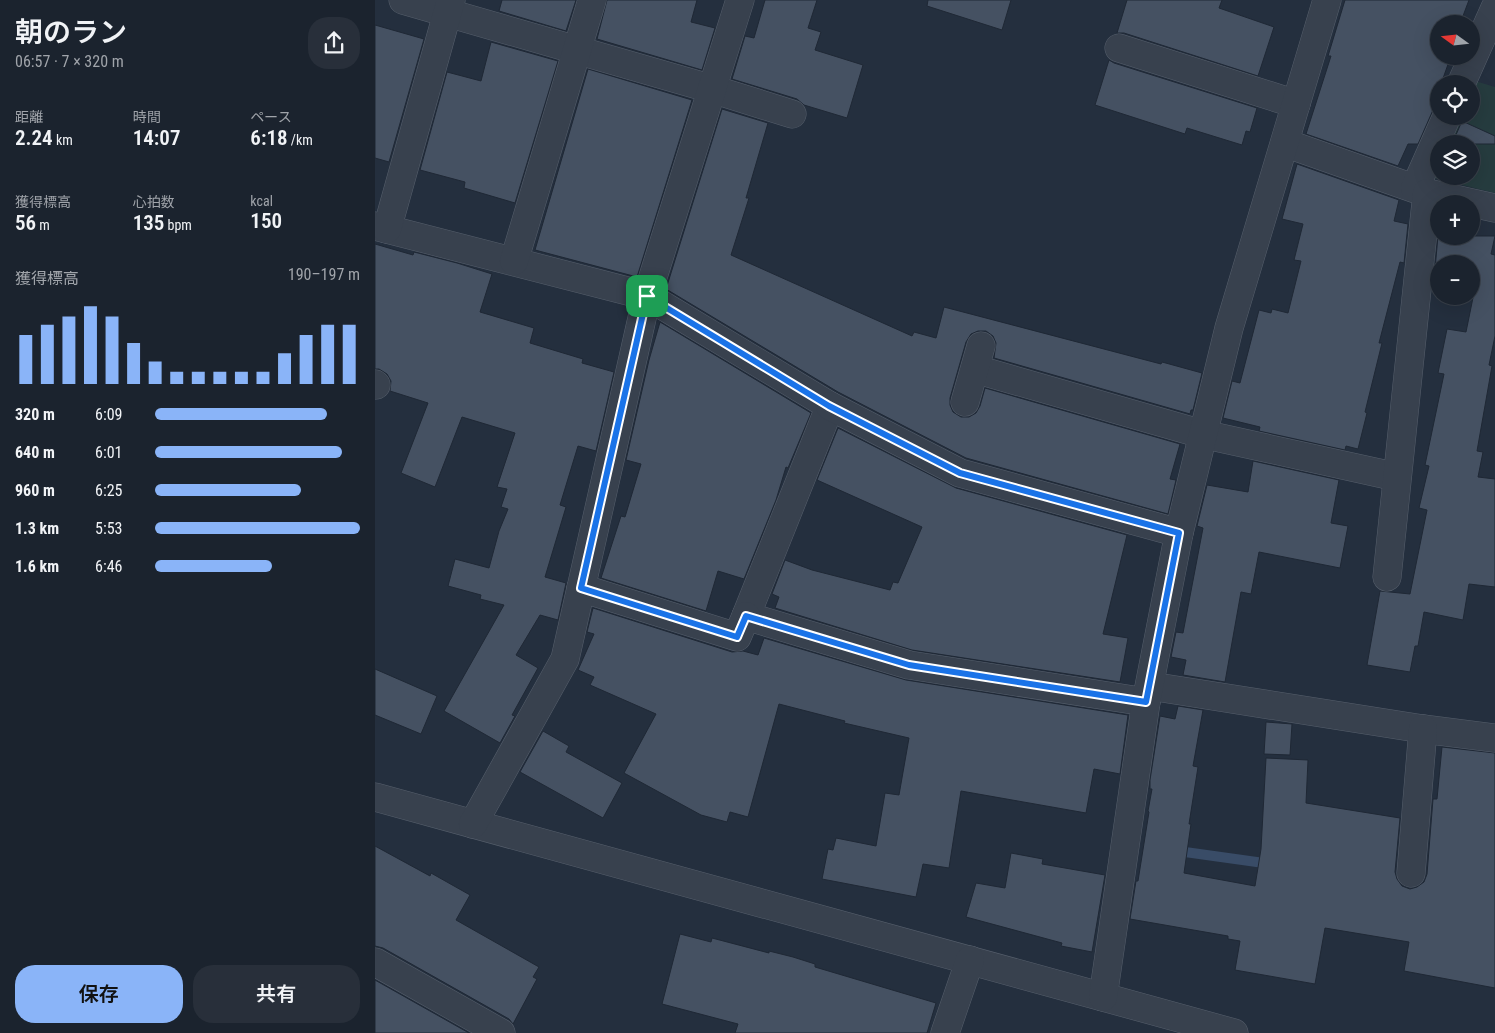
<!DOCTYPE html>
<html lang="ja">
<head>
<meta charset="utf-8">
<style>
	body { margin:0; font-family:"Roboto Condensed","Noto Sans JP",sans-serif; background:#282f3a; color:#f1f3f6; height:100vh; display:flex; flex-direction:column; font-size:19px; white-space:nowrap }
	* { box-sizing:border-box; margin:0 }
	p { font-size:16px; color:#a0a4aa }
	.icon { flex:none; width:28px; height:28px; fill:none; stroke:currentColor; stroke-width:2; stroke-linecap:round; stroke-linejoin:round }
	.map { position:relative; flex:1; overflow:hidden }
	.panel { display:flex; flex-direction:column; background:#1b232e; width:375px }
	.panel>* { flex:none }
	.needle { width:32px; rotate:285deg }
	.controls { position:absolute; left:1055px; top:15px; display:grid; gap:10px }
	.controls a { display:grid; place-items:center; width:50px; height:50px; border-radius:50%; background:#1b232e; box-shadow:0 5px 20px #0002,0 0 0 1px #39404a; font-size:25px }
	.pin { position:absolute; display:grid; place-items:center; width:42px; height:42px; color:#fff; margin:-21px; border-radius:10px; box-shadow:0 2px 8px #0006 }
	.round { display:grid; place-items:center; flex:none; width:52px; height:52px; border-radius:20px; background:#282f3a }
	.headline { display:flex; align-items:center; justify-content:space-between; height:85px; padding:0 15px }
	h1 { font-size:28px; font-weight:600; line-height:38px }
	.figures { display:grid; grid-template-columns:repeat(3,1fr); gap:8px; height:85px; padding:5px 15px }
	.figures div { display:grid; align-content:center }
	.figures b { font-size:21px; font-weight:600 }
	.figures small { font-size:14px; font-weight:400 }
	.figures p { font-size:14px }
	.chart { height:140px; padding:10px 15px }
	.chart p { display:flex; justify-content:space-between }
	.chart svg { width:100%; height:90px; margin-top:5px; stroke:#8ab4f8; stroke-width:6 }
	.action { display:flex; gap:10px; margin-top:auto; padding:10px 15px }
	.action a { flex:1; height:58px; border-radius:20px; background:#8ab4f8; color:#111; font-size:20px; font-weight:600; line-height:58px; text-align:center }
	.action a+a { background:#282f3a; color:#f1f3f6 }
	ul { padding:0 15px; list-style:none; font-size:16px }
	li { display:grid; grid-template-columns:80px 60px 1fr; align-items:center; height:38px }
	li i { height:12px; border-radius:6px; background:#8ab4f8 }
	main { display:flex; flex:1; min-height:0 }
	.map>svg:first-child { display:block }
	.green { fill:#263c3f }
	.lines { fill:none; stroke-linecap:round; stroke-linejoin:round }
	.stream { stroke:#394c67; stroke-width:10 }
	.building { fill:#455162; stroke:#1f2835 }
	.minor-casing { stroke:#565f6c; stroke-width:29 }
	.minor { stroke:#38414e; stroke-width:28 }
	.route-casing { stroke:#fff; stroke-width:10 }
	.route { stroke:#1a73e8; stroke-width:6 }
</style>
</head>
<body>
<main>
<section class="panel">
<div class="headline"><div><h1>朝のラン</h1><p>06:57 · 7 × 320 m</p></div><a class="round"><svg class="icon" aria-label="share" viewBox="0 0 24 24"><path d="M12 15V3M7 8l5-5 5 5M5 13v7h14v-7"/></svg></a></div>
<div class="figures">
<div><p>距離</p><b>2.24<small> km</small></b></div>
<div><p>時間</p><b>14:07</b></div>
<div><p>ペース</p><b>6:18<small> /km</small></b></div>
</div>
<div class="figures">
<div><p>獲得標高</p><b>56<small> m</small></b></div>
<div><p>心拍数</p><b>135<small> bpm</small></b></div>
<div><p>kcal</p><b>150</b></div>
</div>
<div class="chart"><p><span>獲得標高</span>190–197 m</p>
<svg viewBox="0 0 160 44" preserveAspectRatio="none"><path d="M5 44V20M15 44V15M25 44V11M35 44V6M45 44V11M55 44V24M65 44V33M75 44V38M85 44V38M95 44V38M105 44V38M115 44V38M125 44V29M135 44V20M145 44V15M155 44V15"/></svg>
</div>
<ul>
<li><b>320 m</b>6:09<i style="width:84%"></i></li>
<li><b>640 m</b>6:01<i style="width:91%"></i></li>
<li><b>960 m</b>6:25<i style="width:71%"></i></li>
<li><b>1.3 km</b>5:53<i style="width:100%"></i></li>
<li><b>1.6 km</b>6:46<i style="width:57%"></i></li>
</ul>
<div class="action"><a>保存</a><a>共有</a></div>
</section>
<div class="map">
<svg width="1120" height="1033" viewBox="0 0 1120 1033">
	<rect width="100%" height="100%" fill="#242f3e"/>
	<path class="green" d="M1100,81L1120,87V193L1058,178L1064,165V176H1096V144H1073L1085,116H1096V90Z"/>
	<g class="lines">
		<path class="stream" d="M810,852L896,864"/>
	</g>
	<g class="building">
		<path d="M127,0H201L191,31L124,11Z"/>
		<path d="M232,0H322L316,22L340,28L327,70L222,39Z"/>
		<path d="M390,0H442L433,28L446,32L440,50L488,65L472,118L429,105L422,99L357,79L370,36L379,38Z"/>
		<path d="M553,0H636L627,30L552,6Z"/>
		<path d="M752,0H847L844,8L899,27L883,76L749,33H742Z"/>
		<path d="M970,0H1094L1085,24H1064V56H1076L1066,84H1064V103L1058,110L1043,144H1033L1023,166L931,134L956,56H953Z"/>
		<path d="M0,25L49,39L14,162L0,158Z"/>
		<path d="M116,42L183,61L140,203L89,188L90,182L45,170L72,72L106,81Z"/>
		<path d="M734,60L739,63L882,108L875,132L871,131L867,145L812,128L810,134L720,105Z"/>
		<path d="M213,69L317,100L262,277L160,250Z"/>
		<path d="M347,109L393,123L371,198H374L356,255L537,336L539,332L561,338L569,307L786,364L787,362L827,373L818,410H816L815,414L619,358L621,343L618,336L611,331H603L596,334L591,342L575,398V405L578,412L586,417H594L601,413L605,406L610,388L805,444L795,479L801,480L793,514L591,458L463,392L291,289Z"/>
		<path d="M1087,121L1120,136V144H1077Z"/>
		<path d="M922,164L1024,200L1019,221L1033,224L1029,263L1025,262L1004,343H1007L990,412L992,413L983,449L971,446L970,450L884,431L885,427L848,418L857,381L865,383L884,310L896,313L897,309L913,313L926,261L919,260L928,224L907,219Z"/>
		<path d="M1063,236H1120L1116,254L1120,255V336L1114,365L1117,366L1102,451L1108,452L1103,477L1120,479V587L1094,584L1088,620L1049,612L1043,646H1040L1035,672L992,665L1005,591L1035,594L1052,510L1044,508L1054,466L1050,465L1069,374L1063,373L1072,329L1091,332L1102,278L1096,277V264H1064V270L1060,269Z"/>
		<path d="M0,244L38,255L39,252L82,263L117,274L105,312L159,328L155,343L208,359L207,363L239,372L221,451L203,446L185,505L191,507L170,577L191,583L183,620L165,615L141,655L163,668L137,715L140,716L125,743L69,711L129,605L105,599L106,595L73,586L80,559L114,568L124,531L133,509L126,507L132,489L122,487L140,433L87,417L60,487L26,473L53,403L15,391L16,381L12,374L4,369H0Z"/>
		<path d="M285,322L436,413L413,468L411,467L401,500L369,579L343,571L331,611L226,578L246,516L250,517L266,464L251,460L274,360Z"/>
		<path d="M463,428L581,488L752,535L728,634L753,638L745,682L537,650L400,608L404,597L397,594L410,560L437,570L515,590L518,582L523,583L547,527L442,480Z"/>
		<path d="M878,461L964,480L956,523L973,526L965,568L884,552L876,594L866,592L850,682L808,675L811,660L796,657L801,632L808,633L828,528L822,526L832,485L873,492Z"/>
		<path d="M218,608L357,652L368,651L383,655L389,638L531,680L753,715L745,774L719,769L711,813L586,791L574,868L548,864L541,897L447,879L453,849L458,850L461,838L501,846L510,793L524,795L534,738L469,723L470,721L404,704L373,817L355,812L352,822L326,815L249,773L281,714L215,685L219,677L203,670L219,634L212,632Z"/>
		<path d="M0,669L62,696L46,734L0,715Z"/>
		<path d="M803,706L828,710L818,766L823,767L814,824H816L809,873L880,886L886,849L891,758L933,760L931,803L1025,818L1020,872L1022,879L1027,886L1035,889L1042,887L1049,882L1052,874L1058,799H1062L1067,747L1120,753V988L1029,971L1034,942L950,928L940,984L860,970L865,941L853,939V936L755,919L761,881H763L774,812L773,811L777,789H775V780L785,716L800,719Z"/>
		<path d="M891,722L917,724L915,755L889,754Z"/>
		<path d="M168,731L194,746L191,752L247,783L228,818L145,772Z"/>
		<path d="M0,846L55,876L56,873L95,895L81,920L164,967L158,977L162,979L138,1024L134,1019L8,948L0,946Z"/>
		<path d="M636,853L668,859L667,864L730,875L717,952L686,946L687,943L591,917L601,883L630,888Z"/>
		<path d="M305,934L336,942L337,938L394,953V951L418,957L440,964V967L561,1003L552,1033H360L363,1024L287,1004Z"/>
		<path d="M0,980L94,1033H0Z"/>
	</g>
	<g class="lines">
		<g class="minor-casing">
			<g id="minor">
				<path d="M28,0L337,89L417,114"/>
				<path d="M744,48L921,104"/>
				<path d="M1086,84L1120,8"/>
				<path d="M910,143L1052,193L1120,208"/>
				<path d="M1040,188L1072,116"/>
				<path d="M0,226L272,296L455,406L371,616L534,665L771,702"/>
				<path d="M12,229L76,0"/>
				<path d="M139,261L217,0"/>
				<path d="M600,369L827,434L1022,477"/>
				<path d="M0,384L1,385"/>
				<path d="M590,402L606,346"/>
				<path d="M455,406L585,473L804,533"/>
				<path d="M1012,577L1052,193"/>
				<path d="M206,588L362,637L371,616"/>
				<path d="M775,686L1048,729L1120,738"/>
				<path d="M0,797L859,1033"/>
				<path d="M98,824L190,659L272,296L365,0"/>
				<path d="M1036,873L1048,729"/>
				<path d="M0,962L126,1033"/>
				<path d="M728,997L771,702L804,533L854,328L952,0"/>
				<path d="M570,1033L595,960"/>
			</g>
		</g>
		<use href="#minor" class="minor"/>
	</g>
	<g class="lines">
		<g class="route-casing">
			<path id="route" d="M272,296L454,406L585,473L804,533L771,702L534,665L371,616L362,637L206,588Z"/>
		</g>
		<use href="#route" class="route"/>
	</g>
</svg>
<div class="controls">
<a><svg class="needle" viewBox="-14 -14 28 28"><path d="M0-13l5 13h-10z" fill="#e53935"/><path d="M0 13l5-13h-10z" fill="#a0a4aa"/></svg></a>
<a><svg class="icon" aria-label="locate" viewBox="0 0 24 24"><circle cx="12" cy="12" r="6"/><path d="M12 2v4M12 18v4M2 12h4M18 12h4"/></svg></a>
<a><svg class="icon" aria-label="layers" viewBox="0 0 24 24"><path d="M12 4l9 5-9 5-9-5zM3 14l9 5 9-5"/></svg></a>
<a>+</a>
<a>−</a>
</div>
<div class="pin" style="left:272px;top:296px;background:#1e9e55"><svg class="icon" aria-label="arrive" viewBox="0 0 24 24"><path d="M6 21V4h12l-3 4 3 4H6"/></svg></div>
</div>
</main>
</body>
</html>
